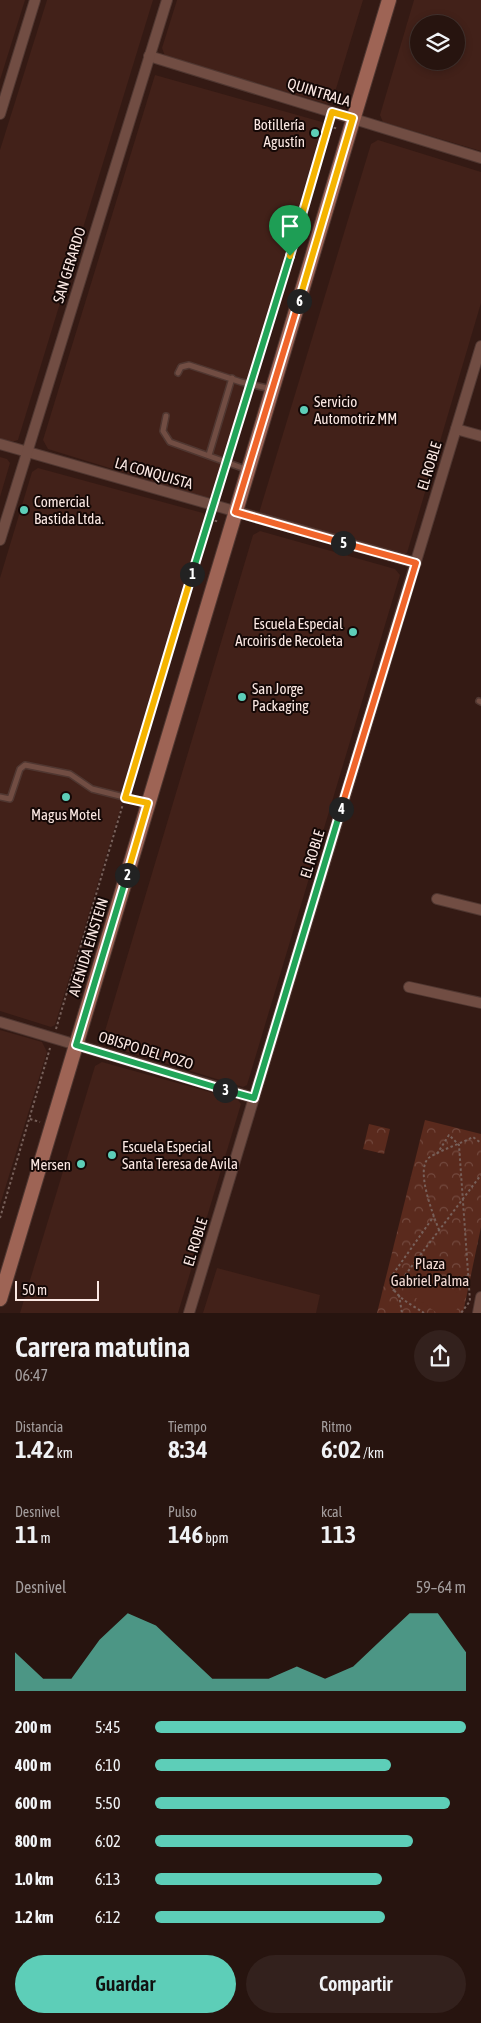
<!DOCTYPE html>
<html lang="es">
<head>
<meta charset="utf-8">
<style>
	body { margin:0; font-family:"Asap Condensed",sans-serif; background:#33211d; color:#f1f3f6; height:100vh; display:flex; flex-direction:column; font-size:19px; white-space:nowrap }
	* { box-sizing:border-box; margin:0 }
	p { font-size:16px; color:#a49e9e }
	.icon { flex:none; width:28px; height:28px; fill:none; stroke:currentColor; stroke-width:2; stroke-linecap:round; stroke-linejoin:round }
	.map { position:relative; height:1313px; overflow:hidden }
	.drawer { display:flex; flex-direction:column; background:#27140f; flex:1 }
	.drawer>* { flex:none }
	.controls { position:absolute; left:410px; top:15px; display:grid; gap:10px }
	.controls a { display:grid; place-items:center; width:55px; height:55px; border-radius:50%; background:#27140f; box-shadow:0 2px 8px #0003,0 0 0 1px #43332f; font-size:25px }
	.scale { position:absolute; left:15px; bottom:12px; width:84px; box-sizing:border-box; padding-left:5px; border:2px solid #fbe8e3; border-top:0; font-size:14px; line-height:18px; white-space:nowrap; color:#fbe8e3; -webkit-text-stroke:4px #140806; paint-order:stroke }
	.pin { position:absolute; display:grid; place-items:center; width:42px; height:42px; color:#fff; margin:-51px -21px; border-radius:50% 50% 50% 0; rotate:-45deg; box-shadow:0 0 5px #0007 }
	.pin .icon { rotate:45deg }
	.km { position:absolute; width:25px; height:25px; margin:-12px; border-radius:50%; background:#222; color:#fff; font-size:14px; line-height:25px; text-align:center }
	.round { display:grid; place-items:center; flex:none; width:52px; height:52px; border-radius:26px; background:#33211d }
	.headline { display:flex; align-items:center; justify-content:space-between; height:85px; padding:0 15px }
	h1 { font-size:28px; font-weight:600; line-height:38px }
	.figures { display:grid; grid-template-columns:repeat(3,1fr); gap:8px; height:85px; padding:5px 15px }
	.figures div { display:grid; align-content:center }
	.figures b { font-size:25px; font-weight:600 }
	.figures small { font-size:14px; font-weight:400 }
	.figures p { font-size:14px }
	.chart { height:140px; padding:10px 15px }
	.chart p { display:flex; justify-content:space-between }
	.chart svg { width:100%; height:90px; margin-top:5px; fill:#5dceb8; opacity:.7 }
	.button { display:flex; gap:10px; margin-top:auto; padding:10px 15px }
	.button a { flex:1; height:58px; border-radius:30px; background:#5dceb8; color:#111; font-size:20px; font-weight:600; line-height:58px; text-align:center }
	.button a+a { background:#33211d; color:#f1f3f6 }
	ul { padding:0 15px; list-style:none; font-size:16px }
	li { display:grid; grid-template-columns:80px 60px 1fr; align-items:center; height:38px }
	li i { height:12px; border-radius:6px; background:#5dceb8 }
	.map>svg:first-child { display:block }
	.built { fill:#422119; fill-rule:evenodd }
	.park { fill:url(#park-crowns) }
	.pitch { fill:#5a2a1d }
	.lines { fill:none; stroke-linecap:round; stroke-linejoin:round }
	.lane-casing { stroke:#503731; stroke-width:8 }
	.street-casing { stroke:#503731; stroke-width:12 }
	.secondary-casing { stroke:#503731; stroke-width:16 }
	.path { stroke:#77605a; stroke-width:2; stroke-dasharray:2.5 2.5; stroke-linecap:butt }
	.lane { stroke:#714d43; stroke-width:5 }
	.street { stroke:#714d43; stroke-width:10 }
	.secondary { stroke:#9e6455; stroke-width:14 }
	.split-1-casing { stroke:#fff; stroke-width:10 }
	.split-2-casing { stroke:#fff; stroke-width:10 }
	.split-3-casing { stroke:#fff; stroke-width:10 }
	.split-4-casing { stroke:#fff; stroke-width:10 }
	.split-5-casing { stroke:#fff; stroke-width:10 }
	.split-6-casing { stroke:#fff; stroke-width:10 }
	.split-7-casing { stroke:#fff; stroke-width:10 }
	.split-1 { stroke:#22a559; stroke-width:6 }
	.split-2 { stroke:#f5b400; stroke-width:6 }
	.split-3 { stroke:#22a559; stroke-width:6 }
	.split-4 { stroke:#22a559; stroke-width:6 }
	.split-5 { stroke:#f0652b; stroke-width:6 }
	.split-6 { stroke:#f0652b; stroke-width:6 }
	.split-7 { stroke:#f5b400; stroke-width:6 }
	.poi-dot { fill:#5dceb8; stroke:#140806; stroke-width:2 }
	.labels { text-anchor:middle; dominant-baseline:central; stroke-width:4; stroke-linejoin:round; paint-order:stroke }
	.street-label { font-size:15px; fill:#fbe8e3; stroke:#140806 }
	.poi-label { font-size:15px; fill:#fbe8e3; stroke:#140806; text-anchor:start }
	.park-label { font-size:15px; fill:#f3dad4; stroke:#140806 }
</style>
</head>
<body>
<div class="map">
<svg width="481" height="1313" viewBox="0 0 481 1313">
	<defs>
		<pattern id="park-crowns" width="20" height="18" patternUnits="userSpaceOnUse" patternTransform="scale(1.25)"><rect width="20" height="18" fill="#5a2a1d"/><path d="M2 6a3 3 0 1 1 6 0M12 15a3 3 0 1 1 6 0" fill="none" stroke="#73493e"/></pattern>
	</defs>
	<rect width="100%" height="100%" fill="#341a14"/>
	<g class="built">
		<path d="M0,0H25L0,80Z"/>
		<path d="M47,0H153L18,440L11,442L0,439V150Z"/>
		<path d="M177,0H363L332,102L327,104L165,56L162,48Z"/>
		<path d="M414,0H481V151L383,122L380,115ZM419,24H456V61H419Z"/>
		<path d="M155,75L322,122L325,127L216,493L207,498L48,449L43,440Z"/>
		<path d="M378,140L481,172V303L407,553L402,556L259,513L371,144Z"/>
		<path d="M0,457L7,459L10,463L0,497Z"/>
		<path d="M38,468L203,513L208,519L55,1025L51,1027L0,1011V578L32,472Z"/>
		<path d="M260,531L395,569L400,575L247,1085L243,1087L105,1045L102,1041L253,535Z"/>
		<path d="M0,1030L42,1042L47,1052L0,1205Z"/>
		<path d="M102,1062L238,1100L241,1104L178,1313H20L95,1066Z"/>
		<path d="M217,1268L320,1295L316,1313H203Z"/>
	</g>
	<g class="park">
		<path d="M425,1120L481,1134V1227L463,1313H377Z"/>
		<path d="M369,1124L390,1129L384,1154L363,1149Z"/>
	</g>
	<path class="pitch" d="M418,1264L465,1298L454,1313H437L401,1287Z"/>
	<g class="lines">
		<g class="lane-casing">
			<g id="lane">
				<path d="M178,373L181,367L189,365L241,382L271,389"/>
				<path d="M166,416L163,431L170,442L248,470"/>
				<path d="M209,455L232,378"/>
				<path d="M479,701L481,702"/>
				<path d="M0,797L10,799L20,769L25,765L70,774L92,789L148,803"/>
			</g>
		</g>
		<g class="street-casing">
			<g id="street">
				<path d="M149,56L481,158"/>
				<path d="M0,114L35,0"/>
				<path d="M456,429L481,436"/>
				<path d="M0,444L416,563"/>
				<path d="M0,540L167,0"/>
				<path d="M437,899L481,910"/>
				<path d="M409,987L481,1003"/>
				<path d="M0,1022L254,1098"/>
				<path d="M189,1313L481,346"/>
				<path d="M478,1313L481,1297"/>
			</g>
		</g>
		<g class="secondary-casing">
			<path id="secondary" d="M0,1299L389,0"/>
		</g>
		<g class="path">
			<path d="M329,126L338,129"/>
			<path d="M254,376L330,122"/>
			<path d="M229,454L249,392"/>
			<path d="M217,495L225,469"/>
			<path d="M210,519L219,522"/>
			<path d="M128,790L211,514"/>
			<path d="M56,1029L123,804"/>
			<path d="M30,1119L40,1122"/>
			<path d="M437,1154L449,1135L459,1145L470,1301L461,1313"/>
			<path d="M0,1218L50,1048"/>
			<path d="M439,1230C433,1214 414,1167 430,1157C443,1149 460,1144 473,1137L481,1143"/>
			<path d="M393,1291L481,1175"/>
			<path d="M399,1295L402,1313"/>
			<path d="M424,1313C411,1304 388,1294 391,1277L434,1216"/>
		</g>
		<use href="#lane" class="lane"/>
		<use href="#street" class="street"/>
		<use href="#secondary" class="secondary"/>
	</g>
	<g class="lines">
		<g class="split-1-casing">
			<path id="split-1" d="M192,574L290,256"/>
		</g>
		<g class="split-2-casing">
			<path id="split-2" d="M127,875L148,803L125,798L192,574"/>
		</g>
		<g class="split-3-casing">
			<path id="split-3" d="M127,875L76,1045L225,1090"/>
		</g>
		<g class="split-4-casing">
			<path id="split-4" d="M225,1090L254,1098L341,809"/>
		</g>
		<g class="split-5-casing">
			<path id="split-5" d="M341,809L416,563L343,543"/>
		</g>
		<g class="split-6-casing">
			<path id="split-6" d="M299,301L235,512L343,543"/>
		</g>
		<g class="split-7-casing">
			<path id="split-7" d="M290,256L332,112L353,118L299,301"/>
		</g>
		<use href="#split-1" class="split-1"/>
		<use href="#split-2" class="split-2"/>
		<use href="#split-3" class="split-3"/>
		<use href="#split-4" class="split-4"/>
		<use href="#split-5" class="split-5"/>
		<use href="#split-6" class="split-6"/>
		<use href="#split-7" class="split-7"/>
	</g>
	<g class="poi-dot">
		<circle cx="315" cy="133" r="5"/>
		<circle cx="304" cy="410" r="5"/>
		<circle cx="24" cy="510" r="5"/>
		<circle cx="353" cy="632" r="5"/>
		<circle cx="242" cy="697" r="5"/>
		<circle cx="66" cy="797" r="5"/>
		<circle cx="112" cy="1155" r="5"/>
		<circle cx="81" cy="1164" r="5"/>
	</g>
	<g class="labels">
		<g class="street-label">
			<text transform="translate(319 92) rotate(17)">QUINTRALA</text>
			<text transform="translate(69 265) rotate(-73)">SAN GERARDO</text>
			<text transform="translate(429 466) rotate(-73)">EL ROBLE</text>
			<text transform="translate(154 473) rotate(16)">LA CONQUISTA</text>
			<text transform="translate(312 854) rotate(-73)">EL ROBLE</text>
			<text transform="translate(88 947) rotate(-73)">AVENIDA EINSTEIN</text>
			<text transform="translate(146 1050) rotate(17)">OBISPO DEL POZO</text>
			<text transform="translate(195 1242) rotate(-73)">EL ROBLE</text>
		</g>
		<g class="poi-label">
			<text x="305" y="124" text-anchor="end">Botillería<tspan x="305" dy="17">Agustín</tspan></text>
			<text x="314" y="401">Servicio<tspan x="314" dy="17">Automotriz MM</tspan></text>
			<text x="34" y="501">Comercial<tspan x="34" dy="17">Bastida Ltda.</tspan></text>
			<text x="343" y="623" text-anchor="end">Escuela Especial<tspan x="343" dy="17">Arcoiris de Recoleta</tspan></text>
			<text x="252" y="688">San Jorge<tspan x="252" dy="17">Packaging</tspan></text>
			<text x="66" y="814" text-anchor="middle">Magus Motel</text>
			<text x="122" y="1146">Escuela Especial<tspan x="122" dy="17">Santa Teresa de Avila</tspan></text>
			<text x="71" y="1164" text-anchor="end">Mersen</text>
		</g>
		<g class="park-label">
			<text x="430" y="1263">Plaza<tspan x="430" dy="17">Gabriel Palma</tspan></text>
		</g>
	</g>
</svg>
<div class="controls">
<a><svg class="icon" aria-label="layers" viewBox="0 0 24 24"><path d="M12 4l9 5-9 5-9-5zM3 14l9 5 9-5"/></svg></a>
</div>
<div class="scale">50 m</div>
<div class="pin" style="left:290px;top:256px;background:#1e9e55"><svg class="icon" aria-label="arrive" viewBox="0 0 24 24"><path d="M6 21V4h12l-3 4 3 4H6"/></svg></div>
<b class="km" style="left:192px;top:574px">1</b>
<b class="km" style="left:127px;top:875px">2</b>
<b class="km" style="left:225px;top:1090px">3</b>
<b class="km" style="left:341px;top:809px">4</b>
<b class="km" style="left:343px;top:543px">5</b>
<b class="km" style="left:299px;top:301px">6</b>
</div>
<section class="drawer">
<div class="headline"><div><h1>Carrera matutina</h1><p>06:47</p></div><a class="round"><svg class="icon" aria-label="share" viewBox="0 0 24 24"><path d="M12 15V3M7 8l5-5 5 5M5 13v7h14v-7"/></svg></a></div>
<div class="figures">
<div><p>Distancia</p><b>1.42<small> km</small></b></div>
<div><p>Tiempo</p><b>8:34</b></div>
<div><p>Ritmo</p><b>6:02<small> /km</small></b></div>
</div>
<div class="figures">
<div><p>Desnivel</p><b>11<small> m</small></b></div>
<div><p>Pulso</p><b>146<small> bpm</small></b></div>
<div><p>kcal</p><b>113</b></div>
</div>
<div class="chart"><p><span>Desnivel</span>59–64 m</p>
<svg viewBox="0 0 160 44" preserveAspectRatio="none"><path d="M0 44V25L10 38L20 38L30 19L40 6L50 12L60 25L70 38L80 38L90 38L100 32L110 38L120 32L130 19L140 6L150 6L160 25V44z"/></svg>
</div>
<ul>
<li><b>200 m</b>5:45<i style="width:100%"></i></li>
<li><b>400 m</b>6:10<i style="width:76%"></i></li>
<li><b>600 m</b>5:50<i style="width:95%"></i></li>
<li><b>800 m</b>6:02<i style="width:83%"></i></li>
<li><b>1.0 km</b>6:13<i style="width:73%"></i></li>
<li><b>1.2 km</b>6:12<i style="width:74%"></i></li>
</ul>
<div class="button"><a>Guardar</a><a>Compartir</a></div>
</section>
</body>
</html>
